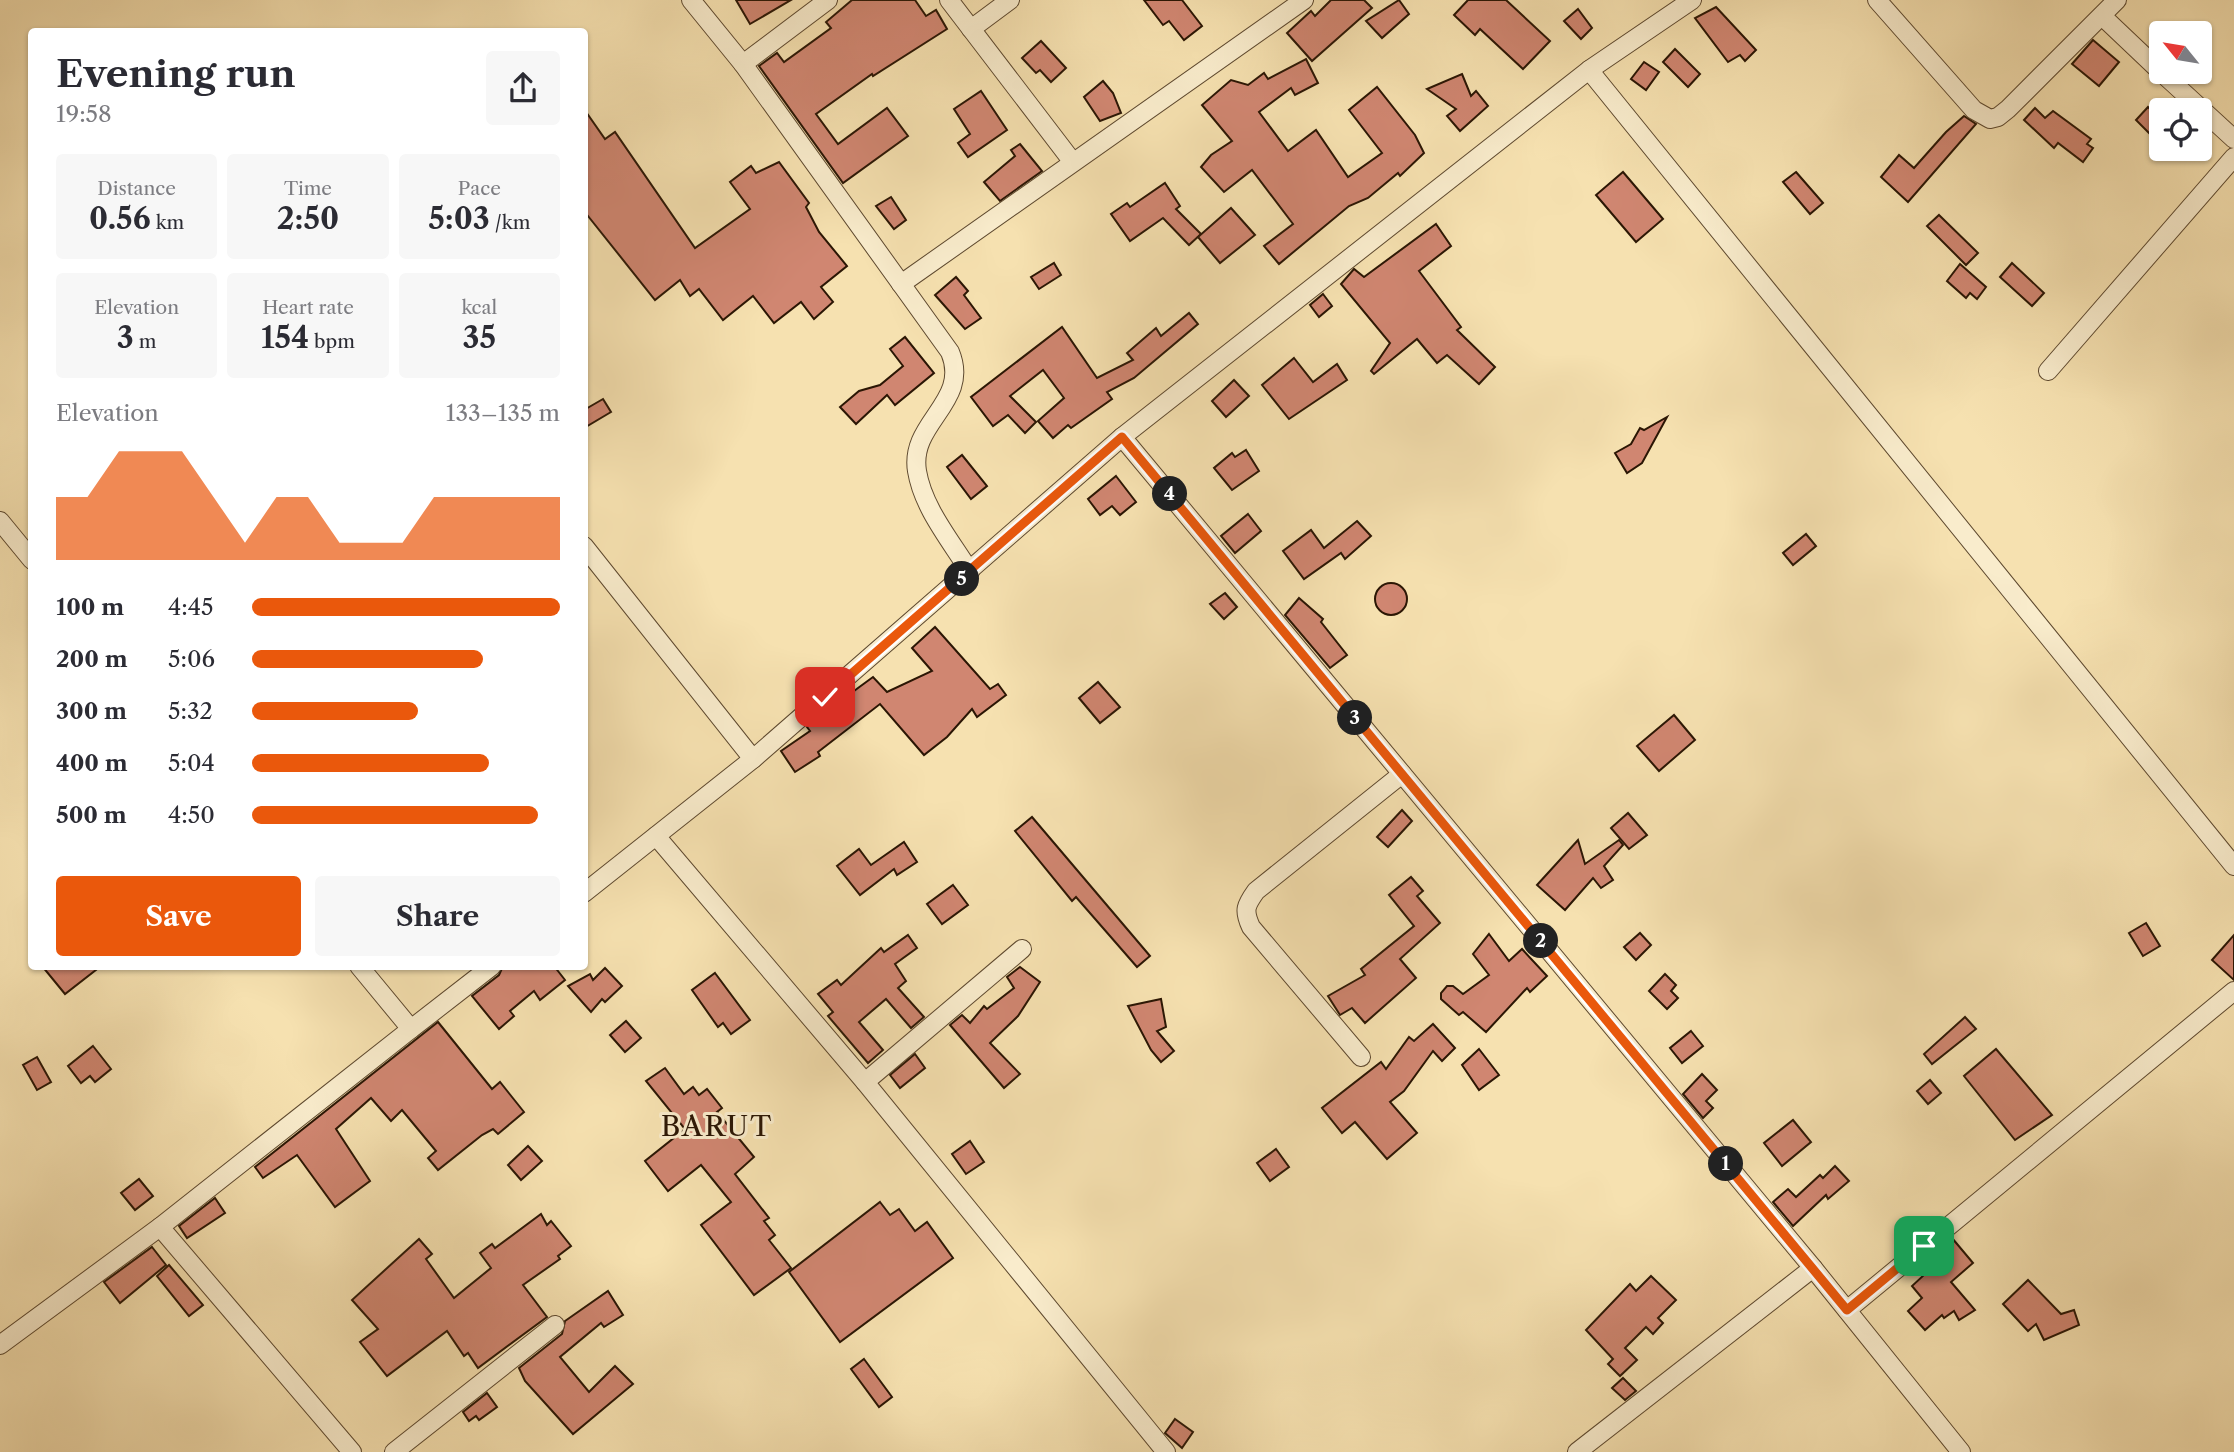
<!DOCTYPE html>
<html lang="en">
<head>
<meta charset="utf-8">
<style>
	body { margin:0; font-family:"Libre Caslon Text",serif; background:#f7f7f7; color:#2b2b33; height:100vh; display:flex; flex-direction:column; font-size:26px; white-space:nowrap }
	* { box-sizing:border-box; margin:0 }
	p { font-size:23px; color:#7c7c81 }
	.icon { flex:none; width:38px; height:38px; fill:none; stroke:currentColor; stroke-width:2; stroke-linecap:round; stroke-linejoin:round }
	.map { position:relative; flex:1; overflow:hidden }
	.details { position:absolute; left:28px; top:28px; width:560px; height:942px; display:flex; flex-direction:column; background:#fff; border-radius:7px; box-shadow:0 2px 5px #0004 }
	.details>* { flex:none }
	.needle { width:46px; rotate:300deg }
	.controls { position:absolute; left:2149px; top:21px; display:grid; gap:14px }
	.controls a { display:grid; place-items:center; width:63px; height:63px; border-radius:7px; background:#fff; box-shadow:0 2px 5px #0004; font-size:35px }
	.pin { position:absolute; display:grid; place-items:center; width:60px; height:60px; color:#fff; margin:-30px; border-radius:14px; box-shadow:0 4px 10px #0006 }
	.km { position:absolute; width:35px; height:35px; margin:-18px; border-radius:50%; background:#222; color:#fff; font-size:19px; line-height:35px; text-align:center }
	.round { display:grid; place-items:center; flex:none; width:74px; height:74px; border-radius:7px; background:#f7f7f7 }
	.headline { display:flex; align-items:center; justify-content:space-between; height:119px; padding:0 28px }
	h1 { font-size:38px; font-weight:700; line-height:52px }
	.metrics { display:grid; grid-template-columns:repeat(3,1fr); gap:10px; height:119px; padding:7px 28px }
	.metrics div { display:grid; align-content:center; border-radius:7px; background:#f7f7f7; text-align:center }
	.metrics b { font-size:30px; font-weight:700 }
	.metrics small { font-size:19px; font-weight:400 }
	.metrics p { font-size:19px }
	.chart { height:196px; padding:14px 28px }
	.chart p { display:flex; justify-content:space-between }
	.chart svg { width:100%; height:126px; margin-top:7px; fill:#ea580c; opacity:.7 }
	.button { display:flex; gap:14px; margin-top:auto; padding:14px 28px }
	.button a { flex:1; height:80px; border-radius:7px; background:#ea580c; color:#fff; font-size:28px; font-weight:700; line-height:80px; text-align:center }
	.button a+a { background:#f7f7f7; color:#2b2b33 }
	ul { padding:0 28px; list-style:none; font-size:23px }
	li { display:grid; grid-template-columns:112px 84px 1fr; align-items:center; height:52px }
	li i { height:18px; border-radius:9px; background:#ea580c }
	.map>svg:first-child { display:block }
	.building { fill:#d08671; stroke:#2b1604; stroke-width:2 }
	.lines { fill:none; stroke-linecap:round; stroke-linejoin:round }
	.street-casing { stroke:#5e492f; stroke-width:20 }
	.street { stroke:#f9eccc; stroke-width:18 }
	.route-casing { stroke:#fff; stroke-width:14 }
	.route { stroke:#ea580c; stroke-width:9 }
	.labels { text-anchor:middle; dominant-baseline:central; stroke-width:6; stroke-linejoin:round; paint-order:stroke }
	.quarter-label { font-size:28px; letter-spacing:2px; fill:#2b1604; stroke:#f9eccc }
</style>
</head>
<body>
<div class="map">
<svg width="2234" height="1452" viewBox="0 0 2234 1452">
	<rect width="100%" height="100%" fill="#f6e1b0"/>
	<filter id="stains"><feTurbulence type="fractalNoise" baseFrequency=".00286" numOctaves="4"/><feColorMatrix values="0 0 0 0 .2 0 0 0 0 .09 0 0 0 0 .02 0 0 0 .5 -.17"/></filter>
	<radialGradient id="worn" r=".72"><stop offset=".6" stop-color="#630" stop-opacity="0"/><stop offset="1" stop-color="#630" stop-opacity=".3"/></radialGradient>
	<g class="building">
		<path d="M736,0H791L750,24Z"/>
		<path d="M852,0H915L926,16L936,10L947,29L873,76L872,74L816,114L838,144L887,108L908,136L843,183L759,66L777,53L784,62L831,28L826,22Z"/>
		<path d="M1144,0H1182L1202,26L1184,40L1169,21L1163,25Z"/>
		<path d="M1331,0H1364L1372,8L1312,61L1287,33L1311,11L1315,16Z"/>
		<path d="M1399,0L1409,14L1382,38L1366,21Z"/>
		<path d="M1468,0H1506L1550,41L1523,69L1480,29L1475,35L1454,15Z"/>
		<path d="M1716,7L1756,50L1745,61L1740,55L1728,62L1695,18Z"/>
		<path d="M1578,9L1592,28L1581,39L1564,21Z"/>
		<path d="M2093,40L2119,62L2099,86L2072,64Z"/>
		<path d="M1041,41L1066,68L1051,82L1040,70L1036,73L1022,58Z"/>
		<path d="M1675,49L1700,74L1688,87L1663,62Z"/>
		<path d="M1306,59L1318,83L1295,95L1291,88L1259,112L1288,151L1316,130L1348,177L1382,153L1349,110L1377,87L1415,135L1424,153L1400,176L1398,173L1368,198L1349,206L1279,264L1264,246L1293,224L1252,170L1224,192L1201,167L1211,155L1232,141L1202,105L1231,80L1248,85L1264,73L1268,79Z"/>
		<path d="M1644,62L1659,72L1646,90L1631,79Z"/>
		<path d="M1462,74L1471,96L1476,91L1488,106L1460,131L1447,116L1456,109L1427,89Z"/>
		<path d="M1103,81L1113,93L1121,113L1100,121L1084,97Z"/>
		<path d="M981,91L1007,130L968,157L958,143L970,134L954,109Z"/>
		<path d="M2148,107L2161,120V145L2136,120Z"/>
		<path d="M2035,108L2045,118L2053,111L2091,139L2087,144L2093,148L2083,162L2058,143L2054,148L2024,120Z"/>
		<path d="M584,109L605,139L615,132L695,248L750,209L730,182L751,166L756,173L779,162L809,203L806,207L819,232L847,266L821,287L833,302L814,319L801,302L774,323L753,296L723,320L699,289L690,296L680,280L655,300L584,211Z"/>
		<path d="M1964,116L1976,124L1908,202L1881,177L1899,155L1914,168L1946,132Z"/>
		<path d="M1020,144L1042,171L1000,201L984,182L1015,156L1011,150Z"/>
		<path d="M1623,172L1663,219L1636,242L1596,195Z"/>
		<path d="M1796,172L1823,203L1810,214L1783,182Z"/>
		<path d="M1165,183L1180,206L1176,209L1201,234L1189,245L1163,218L1130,241L1111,214L1127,203L1130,207Z"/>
		<path d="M891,197L906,220L894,229L876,206Z"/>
		<path d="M1231,208L1255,235L1220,263L1198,237Z"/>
		<path d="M1939,215L1978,253L1966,265L1927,226Z"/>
		<path d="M1436,224L1451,246L1419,271L1461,327L1457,330L1495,367L1479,384L1447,355L1437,363L1417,339L1374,374L1371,371L1390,343L1341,284L1354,269L1364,277Z"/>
		<path d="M1054,263L1061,275L1039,289L1031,277Z"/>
		<path d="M2012,263L2044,293L2032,306L2000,277Z"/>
		<path d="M1960,264L1986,287L1977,299L1970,293L1966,298L1947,281Z"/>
		<path d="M956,277L968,291L964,295L981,318L965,329L935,295Z"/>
		<path d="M1323,294L1332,306L1319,317L1310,305Z"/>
		<path d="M1189,313L1198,324L1134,378L1107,392L1112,399L1071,428L1068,425L1053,438L1038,421L1064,398L1043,370L1010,396L1036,422L1025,433L1008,415L993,426L971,397L1062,327L1097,378L1133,360L1127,353L1156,328L1161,336Z"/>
		<path d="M905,337L934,373L895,405L887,395L856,424L840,407L859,391L880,385L903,366L890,349Z"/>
		<path d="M1294,358L1313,382L1337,364L1347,380L1289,419L1262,385Z"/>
		<path d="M1234,380L1249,396L1226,417L1212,401Z"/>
		<path d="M603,399L611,412L584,428V410Z"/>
		<path d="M1667,417L1642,463L1627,473L1615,453L1631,444L1640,428L1644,430Z"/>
		<path d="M1246,450L1259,471L1232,490L1214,468L1232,453L1235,457Z"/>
		<path d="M962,455L987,486L971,499L947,467Z"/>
		<path d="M1116,476L1136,502L1120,515L1112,506L1100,515L1088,499Z"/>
		<path d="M1248,514L1261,531L1235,553L1221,536Z"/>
		<path d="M1357,521L1371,536L1345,559L1341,553L1304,579L1283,551L1311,530L1324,548Z"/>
		<path d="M1806,534L1816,546L1793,565L1783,553Z"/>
		<circle cx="1391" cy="599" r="16"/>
		<path d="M1225,593L1237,607L1224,619L1210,604Z"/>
		<path d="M1299,598L1323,619L1321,622L1347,655L1330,668L1285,615Z"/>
		<path d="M935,627L990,689L998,684L1006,695L977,717L972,709L947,737L924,755L880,704L818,752L820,756L795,772L781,751L810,731L807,727L858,688L873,677L887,692L932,671L912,648Z"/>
		<path d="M1098,682L1120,707L1100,723L1079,698Z"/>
		<path d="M1674,715L1695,740L1659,771L1637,746Z"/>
		<path d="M1402,810L1412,821L1388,847L1377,837Z"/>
		<path d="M1628,813L1647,835L1629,849L1611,828Z"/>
		<path d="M1032,817L1150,956L1137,967L1076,897L1072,901L1015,831Z"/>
		<path d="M1578,840L1585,864L1619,840L1623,845L1604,866L1613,880L1601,888L1593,878L1565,910L1537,885Z"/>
		<path d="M904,842L917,862L897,875L894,869L860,895L837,866L859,849L871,865Z"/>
		<path d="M1411,877L1423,891L1417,896L1440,923L1400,959L1416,978L1365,1023L1352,1008L1340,1015L1328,996L1365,975L1361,969L1414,926L1389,895Z"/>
		<path d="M953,885L968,905L942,924L927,904Z"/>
		<path d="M2146,923L2160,946L2143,956L2129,933Z"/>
		<path d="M1640,933L1651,945L1636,960L1624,947Z"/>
		<path d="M1489,934L1509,961L1522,949L1547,976L1530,992L1527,988L1486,1032L1463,1012L1459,1015L1441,999V993L1447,986H1453L1463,994L1489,975L1473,954Z"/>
		<path d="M908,935L917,948L895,964L906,981L898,988L924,1017L911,1028L886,999L859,1022L883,1050L868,1063L828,1016L833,1012L818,994L837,980L841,985L881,948L884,952Z"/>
		<path d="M2234,935V980L2212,960Z"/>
		<path d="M42,966H101L65,994Z"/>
		<path d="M503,966H554L565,980L540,1000L534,991L510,1011L514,1016L499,1029L472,996L499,975Z"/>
		<path d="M1020,967L1040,982L1018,1016L990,1043L1020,1074L1004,1088L950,1025L962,1015L970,1023L984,1006L987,1009L1014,988L1007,977Z"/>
		<path d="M605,968L622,986L605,1002L602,999L591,1012L568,986L590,974L593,980Z"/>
		<path d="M715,973L750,1020L731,1034L723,1023L718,1027L692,990Z"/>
		<path d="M1665,974L1676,985L1671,991L1678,998L1667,1009L1649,991Z"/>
		<path d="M1161,999L1166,1027L1157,1031L1174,1051L1161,1062L1151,1050L1128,1006Z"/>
		<path d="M1965,1017L1976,1029L1932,1064L1924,1054Z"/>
		<path d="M626,1021L641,1038L625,1052L610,1035Z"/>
		<path d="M438,1022L492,1089L500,1082L524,1112L498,1134L493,1129L482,1135L438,1170L428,1158L436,1151L402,1110L391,1121L371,1098L336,1129L370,1181L335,1207L297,1155L263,1178L255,1167Z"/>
		<path d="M1433,1024L1455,1048L1442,1061L1433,1051L1404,1091L1390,1102L1417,1133L1387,1159L1355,1122L1342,1133L1322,1108L1381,1062L1386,1069L1409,1037L1414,1041Z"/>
		<path d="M1691,1031L1703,1046L1682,1063L1670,1048Z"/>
		<path d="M93,1046L111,1069L95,1082L90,1076L81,1083L68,1066Z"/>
		<path d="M1479,1049L1499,1075L1479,1090L1462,1065Z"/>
		<path d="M1996,1049L2052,1115L2015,1140L1964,1076Z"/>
		<path d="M915,1054L925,1068L900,1088L890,1075Z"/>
		<path d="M37,1057L51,1082L37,1090L23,1065Z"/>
		<path d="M665,1068L684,1094L693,1087L699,1095L707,1089L722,1108L717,1112L754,1157L735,1174L769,1218L764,1221L775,1235L769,1240L791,1268L754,1295L701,1225L731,1202L701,1165L668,1191L645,1161L685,1129L646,1081Z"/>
		<path d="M1702,1074L1717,1090L1706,1101L1713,1108L1703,1118L1683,1094Z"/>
		<path d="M1930,1080L1941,1093L1928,1104L1917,1091Z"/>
		<path d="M1793,1120L1811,1142L1782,1166L1764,1143Z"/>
		<path d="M970,1141L984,1162L966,1174L952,1154Z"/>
		<path d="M528,1146L542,1161L521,1180L508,1165Z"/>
		<path d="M1276,1149L1289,1167L1270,1181L1257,1163Z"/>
		<path d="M1835,1166L1849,1181L1828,1199L1826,1195L1793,1226L1773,1202L1788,1189L1796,1197L1820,1175L1823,1178Z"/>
		<path d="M139,1179L153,1196L135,1210L121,1193Z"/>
		<path d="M215,1198L225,1213L187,1238L179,1226Z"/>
		<path d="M880,1202L890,1215L899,1209L915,1231L927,1222L953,1258L840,1342L789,1272Z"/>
		<path d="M541,1214L547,1225L551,1221L571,1246L558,1256L560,1259L523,1285L547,1317L478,1368L468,1353L464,1356L447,1331L387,1376L360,1342L378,1329L352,1300L419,1239L432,1254L426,1259L454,1298L491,1268L480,1253L492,1244L495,1248Z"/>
		<path d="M1952,1238L1973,1263L1951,1282L1975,1310L1959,1320L1954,1311L1944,1318L1942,1315L1925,1330L1908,1311L1922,1298L1912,1286L1924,1275L1918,1267Z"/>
		<path d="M152,1247L166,1265L120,1303L104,1282Z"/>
		<path d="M169,1265L203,1305L189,1316L157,1276Z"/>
		<path d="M1651,1276L1676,1300L1658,1318L1663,1323L1653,1334L1646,1327L1625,1348L1637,1360L1620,1376L1608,1364L1613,1359L1586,1330L1630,1284L1636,1291Z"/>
		<path d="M2028,1280L2061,1314L2074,1310L2079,1325L2044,1340L2036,1324L2028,1331L2003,1304Z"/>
		<path d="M608,1291L623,1315L604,1327L601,1323L560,1357L589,1392L615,1366L633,1384L573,1434L525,1381L519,1368L562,1334L565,1321Z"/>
		<path d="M864,1359L892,1397L879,1407L851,1369Z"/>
		<path d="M1623,1378L1636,1391L1625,1400L1612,1388Z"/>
		<path d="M487,1393L497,1407L479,1420L476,1416L469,1421L463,1412Z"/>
		<path d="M1175,1419L1193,1432L1182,1448L1165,1433Z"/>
	</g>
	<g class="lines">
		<g class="street-casing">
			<g id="street">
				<path d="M691,0L743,64L950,352C971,402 909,422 917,471C923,508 951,541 970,572"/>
				<path d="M949,0L1072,161"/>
				<path d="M1877,0L1974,110L1990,119L1998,117L2008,109L2117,0"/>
				<path d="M2102,16L2161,72"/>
				<path d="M971,29L1010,0"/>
				<path d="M743,64L828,0"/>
				<path d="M1589,70L2234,866"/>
				<path d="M2161,72L2234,139"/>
				<path d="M901,284L1304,0"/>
				<path d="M2048,371L2234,157"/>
				<path d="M1122,437L1813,1268L1961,1452"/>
				<path d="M0,521L32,560"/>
				<path d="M584,546L753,759"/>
				<path d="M656,836L865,1082L1166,1452"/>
				<path d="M584,893L753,759L1122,437L1589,70L1692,0"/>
				<path d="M359,966L411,1029L492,966"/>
				<path d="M1361,1057L1251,927C1243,910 1246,905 1256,891L1402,774"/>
				<path d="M865,1082L1022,949"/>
				<path d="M160,1227L352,1452"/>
				<path d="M1847,1310L2234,991"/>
				<path d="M0,1345L160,1227L411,1029"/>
				<path d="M394,1452L555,1325"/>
				<path d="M1577,1452L1813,1268"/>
			</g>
		</g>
		<use href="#street" class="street"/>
	</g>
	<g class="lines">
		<g class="route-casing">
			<path id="route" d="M825,697L1122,437L1847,1310L1924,1246"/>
		</g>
		<use href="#route" class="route"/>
	</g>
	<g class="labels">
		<g class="quarter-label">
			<text x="717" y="1126">BARUT</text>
		</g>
	</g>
	<rect width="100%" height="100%" filter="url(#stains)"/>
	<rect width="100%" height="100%" fill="url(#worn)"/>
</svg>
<div class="controls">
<a><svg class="needle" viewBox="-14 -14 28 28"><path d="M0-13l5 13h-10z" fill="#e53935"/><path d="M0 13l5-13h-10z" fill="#7c7c81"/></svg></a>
<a><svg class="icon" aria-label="locate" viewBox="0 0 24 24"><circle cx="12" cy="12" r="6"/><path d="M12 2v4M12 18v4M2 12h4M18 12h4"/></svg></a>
</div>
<div class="pin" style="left:1924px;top:1246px;background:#1e9e55"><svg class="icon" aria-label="arrive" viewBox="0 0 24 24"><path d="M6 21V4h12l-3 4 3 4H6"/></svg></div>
<div class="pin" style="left:825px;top:697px;background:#d93025"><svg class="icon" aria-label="check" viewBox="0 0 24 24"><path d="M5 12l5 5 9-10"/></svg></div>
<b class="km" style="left:1726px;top:1164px">1</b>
<b class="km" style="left:1541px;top:941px">2</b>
<b class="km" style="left:1355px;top:718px">3</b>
<b class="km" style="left:1170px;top:494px">4</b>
<b class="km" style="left:962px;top:579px">5</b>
<section class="details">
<div class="headline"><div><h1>Evening run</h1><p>19:58</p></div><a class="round"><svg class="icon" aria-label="share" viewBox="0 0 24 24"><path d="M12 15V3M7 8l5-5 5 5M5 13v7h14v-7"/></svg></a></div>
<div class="metrics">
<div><p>Distance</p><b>0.56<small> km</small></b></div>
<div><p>Time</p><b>2:50</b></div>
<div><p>Pace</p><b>5:03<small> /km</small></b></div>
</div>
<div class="metrics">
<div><p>Elevation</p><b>3<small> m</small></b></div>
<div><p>Heart rate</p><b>154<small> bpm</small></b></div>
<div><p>kcal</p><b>35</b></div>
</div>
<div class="chart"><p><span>Elevation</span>133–135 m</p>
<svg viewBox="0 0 160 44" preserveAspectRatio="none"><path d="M0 44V22L10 22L20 6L30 6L40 6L50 22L60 38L70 22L80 22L90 38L100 38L110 38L120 22L130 22L140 22L150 22L160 22V44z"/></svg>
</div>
<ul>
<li><b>100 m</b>4:45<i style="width:100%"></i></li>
<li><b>200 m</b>5:06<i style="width:75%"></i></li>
<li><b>300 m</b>5:32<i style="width:54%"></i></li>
<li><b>400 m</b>5:04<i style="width:77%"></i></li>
<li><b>500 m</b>4:50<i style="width:93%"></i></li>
</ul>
<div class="button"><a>Save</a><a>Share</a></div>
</section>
</div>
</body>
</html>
